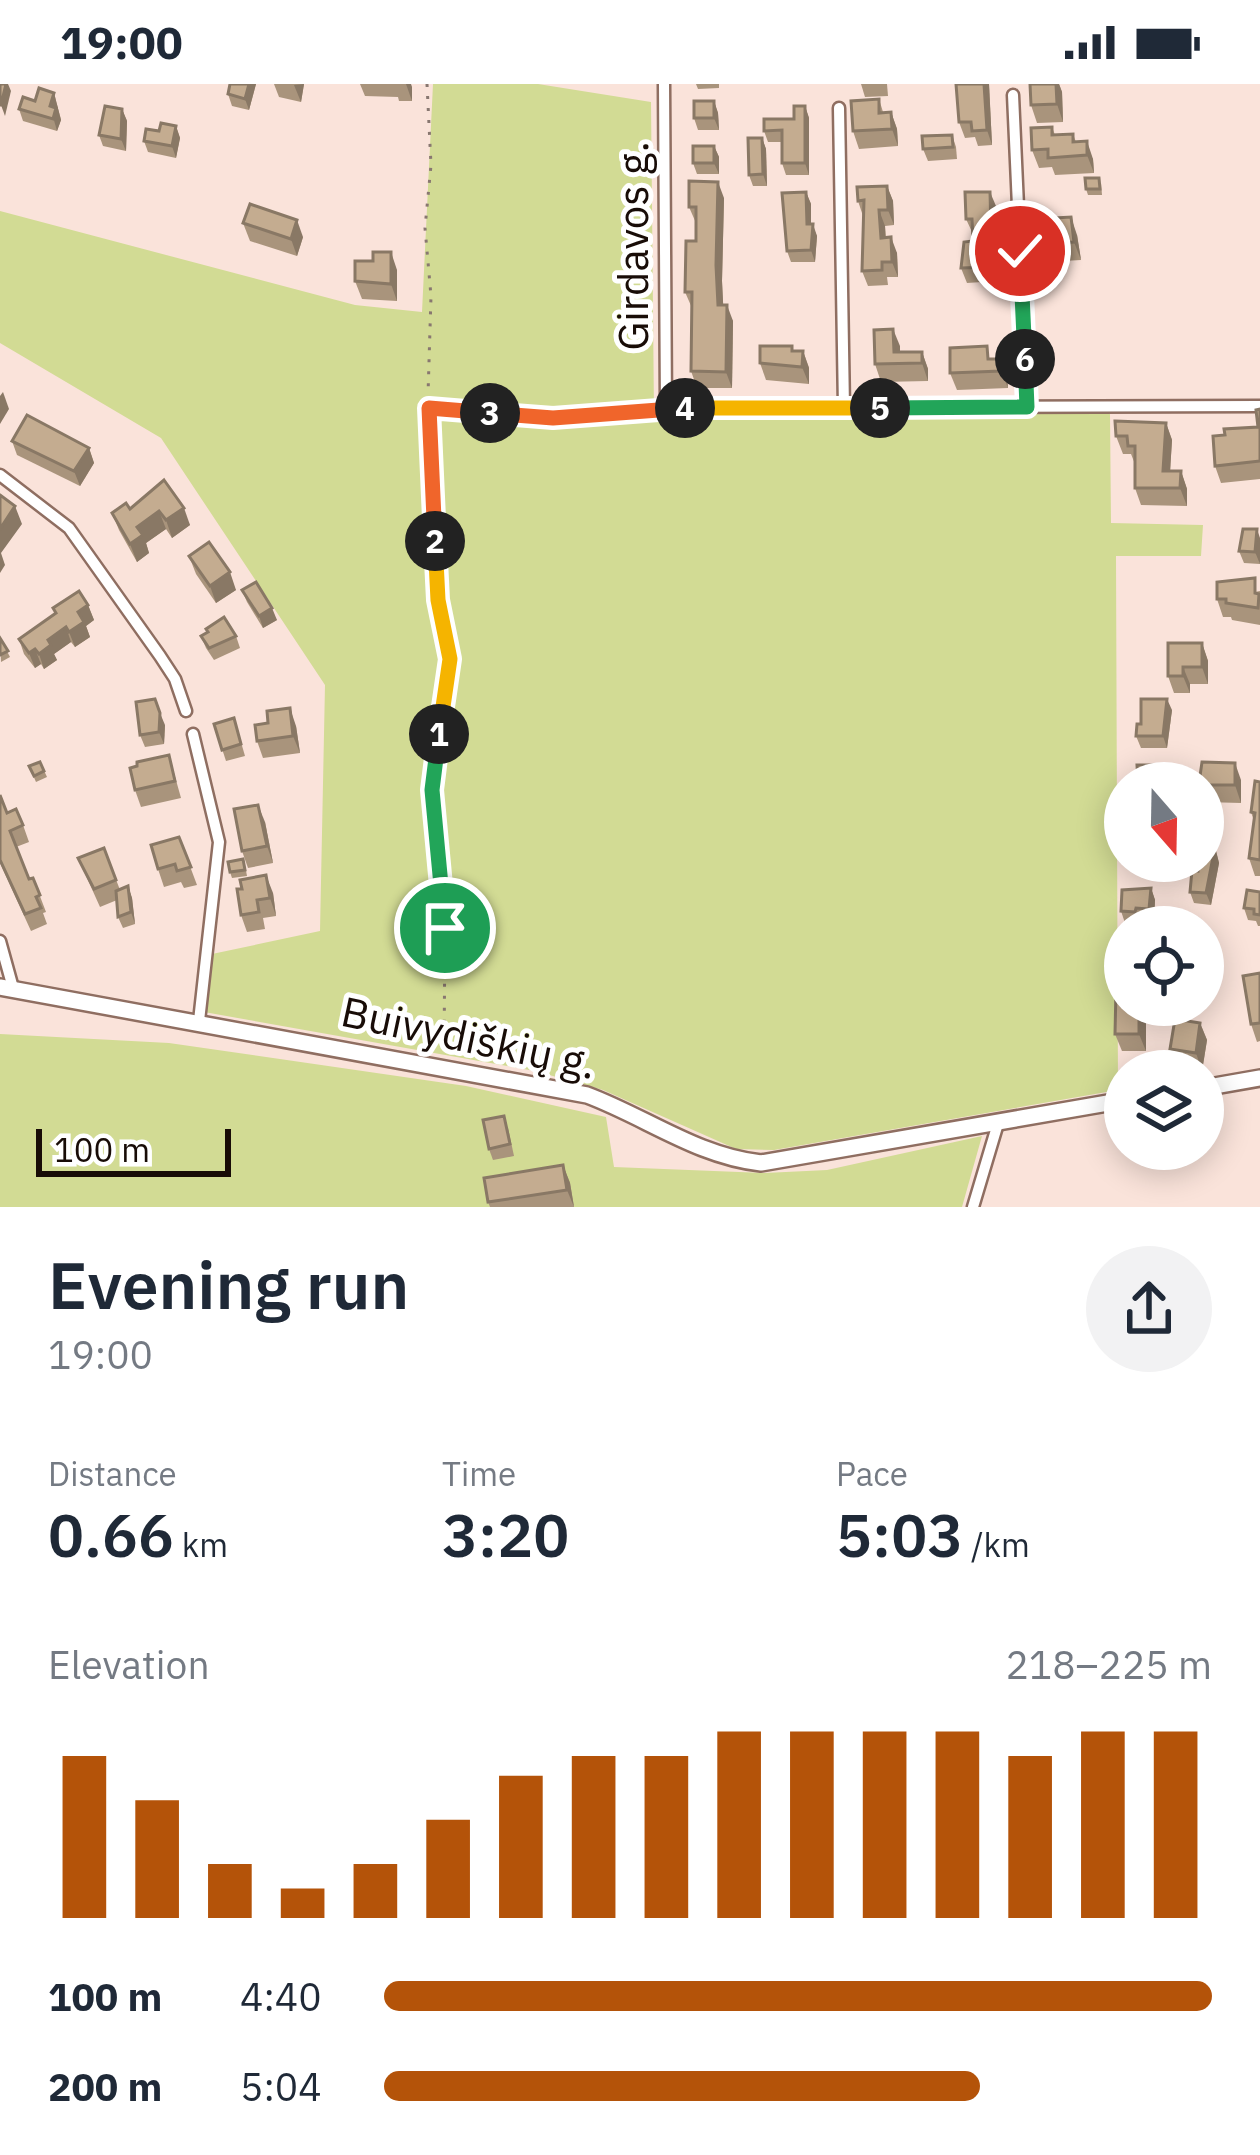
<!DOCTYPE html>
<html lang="en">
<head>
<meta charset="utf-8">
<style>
	body { margin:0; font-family:"IBM Plex Sans",sans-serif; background:#f2f2f3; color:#1f2937; height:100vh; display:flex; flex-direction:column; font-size:45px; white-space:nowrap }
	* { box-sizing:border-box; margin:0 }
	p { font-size:39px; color:#747a83 }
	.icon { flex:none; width:66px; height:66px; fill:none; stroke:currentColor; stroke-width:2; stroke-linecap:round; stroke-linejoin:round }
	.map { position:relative; height:1123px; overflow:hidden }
	.sheet { display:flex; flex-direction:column; background:#fff; flex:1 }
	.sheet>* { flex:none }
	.needle { width:78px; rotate:160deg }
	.fabs { position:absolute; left:1104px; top:678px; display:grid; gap:24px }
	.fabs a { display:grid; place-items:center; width:120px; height:120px; border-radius:50%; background:#fff; box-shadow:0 6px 30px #0003; font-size:60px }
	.scale { position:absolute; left:36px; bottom:30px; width:195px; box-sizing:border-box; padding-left:12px; border:6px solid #180c07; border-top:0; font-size:33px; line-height:42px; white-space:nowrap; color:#180c07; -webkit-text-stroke:9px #fff; paint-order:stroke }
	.pin { position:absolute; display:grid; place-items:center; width:102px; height:102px; color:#fff; margin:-51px; border:6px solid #fff; border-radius:50%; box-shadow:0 3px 12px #0007 }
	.km { position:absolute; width:60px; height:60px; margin:-30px; border-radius:50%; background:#222; color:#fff; font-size:33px; line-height:60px; text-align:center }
	.round { display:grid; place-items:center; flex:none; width:126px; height:126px; border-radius:63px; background:#f2f2f3 }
	.overview { display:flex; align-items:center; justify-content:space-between; height:204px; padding:0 48px }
	h1 { font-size:66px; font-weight:600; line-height:90px }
	.figures { display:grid; grid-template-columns:repeat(3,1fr); gap:18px; height:204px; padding:12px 48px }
	.figures div { display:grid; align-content:center }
	.figures b { font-size:60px; font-weight:600 }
	.figures small { font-size:33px; font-weight:400 }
	.figures p { font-size:33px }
	.chart { height:336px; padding:24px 48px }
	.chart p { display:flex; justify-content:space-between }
	.chart svg { width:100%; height:216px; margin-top:12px; stroke:#b45309; stroke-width:6 }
	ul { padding:0 48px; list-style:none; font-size:39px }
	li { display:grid; grid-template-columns:192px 144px 1fr; align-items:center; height:90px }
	li i { height:30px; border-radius:15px; background:#b45309 }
	.status { display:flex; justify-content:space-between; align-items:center; height:84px; padding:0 60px; background:#fff; direction:ltr }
	.status svg { height:33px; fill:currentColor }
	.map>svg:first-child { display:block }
	.grass { fill:#d2db94 }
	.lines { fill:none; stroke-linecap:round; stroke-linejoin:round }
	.street-casing { stroke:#8f6e61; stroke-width:15 }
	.secondary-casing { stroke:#8f6e61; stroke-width:20 }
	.path { stroke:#887770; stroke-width:3; stroke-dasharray:3 9; stroke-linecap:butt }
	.street { stroke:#fff; stroke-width:10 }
	.secondary { stroke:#fff; stroke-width:15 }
	.wall { fill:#a9947c }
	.shaded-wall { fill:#897865 }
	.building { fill:#c4ac90; stroke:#897865; stroke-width:3 }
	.split-1-casing { stroke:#fff; stroke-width:24 }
	.split-2-casing { stroke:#fff; stroke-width:24 }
	.split-3-casing { stroke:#fff; stroke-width:24 }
	.split-4-casing { stroke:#fff; stroke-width:24 }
	.split-5-casing { stroke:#fff; stroke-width:24 }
	.split-6-casing { stroke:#fff; stroke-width:24 }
	.split-7-casing { stroke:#fff; stroke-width:24 }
	.split-1 { stroke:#22a559; stroke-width:15 }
	.split-2 { stroke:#f5b400; stroke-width:15 }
	.split-3 { stroke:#f0652b; stroke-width:15 }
	.split-4 { stroke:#f0652b; stroke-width:15 }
	.split-5 { stroke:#f5b400; stroke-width:15 }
	.split-6 { stroke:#22a559; stroke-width:15 }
	.split-7 { stroke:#22a559; stroke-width:15 }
	.labels { text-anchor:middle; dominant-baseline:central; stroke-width:10; stroke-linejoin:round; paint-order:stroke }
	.street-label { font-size:42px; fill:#180c07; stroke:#fff }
</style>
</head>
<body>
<div class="status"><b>19:00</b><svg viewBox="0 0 49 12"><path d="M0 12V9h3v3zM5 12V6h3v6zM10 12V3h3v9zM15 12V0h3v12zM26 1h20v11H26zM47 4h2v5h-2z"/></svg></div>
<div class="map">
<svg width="1260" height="1123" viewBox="0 0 1260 1123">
	<rect width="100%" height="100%" fill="#fae3da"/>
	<g class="grass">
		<path d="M433,0H538L651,18L654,330H1110L1111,439L1203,441L1201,472H1116L1118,1006L774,1066L736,1065L603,1006L535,987L204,928L212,870L320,847L325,601L161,354L0,259V127L355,221L422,228Z"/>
		<path d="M0,950L169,959L466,1002L606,1033L614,1083L765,1089L827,1086L982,1052L962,1123H0Z"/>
	</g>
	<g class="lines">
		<g class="street-casing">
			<g id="street">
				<path d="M664,0L666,324"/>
				<path d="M1013,11L1027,323"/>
				<path d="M839,24L844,324"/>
				<path d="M429,324L553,334L666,324L1260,322"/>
				<path d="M0,391L69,444L160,572L175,595L186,627"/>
				<path d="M193,650L219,758L199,937"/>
				<path d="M0,857L13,904"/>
				<path d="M973,1123L999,1036"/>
			</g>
		</g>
		<g class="secondary-casing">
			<g id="secondary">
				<path d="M0,903L587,1011C646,1033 697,1072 761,1079L1125,1016"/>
				<path d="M1203,1004L1260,994"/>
			</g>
		</g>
		<g class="path">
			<path d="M427,0L431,81L425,144L431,212L428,311"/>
			<path d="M429,339L438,516L450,575L432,706L445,844L444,968"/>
		</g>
		<use href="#street" class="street"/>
		<use href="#secondary" class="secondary"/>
	</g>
	<g class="wall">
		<path d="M230,0H256L249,26L232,22L228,10Z"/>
		<path d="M274,0H304L301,18L279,13Z"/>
		<path d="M360,0H411L412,17H399L398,13L365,12Z"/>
		<path d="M696,0H719V4L698,5Z"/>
		<path d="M861,0H887L888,12L865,13Z"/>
		<path d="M956,0H989L992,61L978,62L975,53L965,54L959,38Z"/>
		<path d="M1030,0H1059L1062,8L1063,38L1037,39L1031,21Z"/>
		<path d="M54,9L61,36L57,47L23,37L19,25Z"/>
		<path d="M879,15L883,28H891L897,45L898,62L859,65L853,47Z"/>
		<path d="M714,17L718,29L719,46H698L694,34Z"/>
		<path d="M805,22L809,34V91H786L782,79V58H768L764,47L794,35Z"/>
		<path d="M122,25L127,37L126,67L103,62L99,51Z"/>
		<path d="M176,42L180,54L176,74L148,68L144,57L159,47Z"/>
		<path d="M1052,43L1055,51L1073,50L1076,58L1093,75L1094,89L1055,91L1052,83L1039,84L1032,66Z"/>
		<path d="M952,51L956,63L957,75L928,77L923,65Z"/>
		<path d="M762,54L766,65L767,102H753L749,91Z"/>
		<path d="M714,62L719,73V90H697L693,79Z"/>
		<path d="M1101,99L1102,111H1088L1086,105Z"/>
		<path d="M887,102L893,117L894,141L885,142L886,154L897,169L898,193H887L888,201L868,202L862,187L863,132L858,117Z"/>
		<path d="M806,108L811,120V140L817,152L815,178H791L787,167Z"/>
		<path d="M724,114L722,197L723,221L733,237L732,304H697L691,287L692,224L685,208L696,157V139L689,123Z"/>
		<path d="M996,122L997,197L967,199L961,184L973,157V150L966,135Z"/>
		<path d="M243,139L303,153L297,172L250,157Z"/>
		<path d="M1077,151L1081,176L1046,178L1040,160Z"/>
		<path d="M373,177L397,186V217L362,215L355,197Z"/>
		<path d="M900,262V268H922L928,285V297L881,298L875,280Z"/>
		<path d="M793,267H803L809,284V300L766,296L760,279Z"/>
		<path d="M992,275L1007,292L1008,304L957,306L950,289Z"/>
		<path d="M1260,325V395L1221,399L1215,382L1225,351L1258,343Z"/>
		<path d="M1166,339L1172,356L1170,387H1181L1187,405V422L1141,421L1135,404V380L1131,370H1123L1116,352Z"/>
		<path d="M12,357L89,364L94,379L80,402L17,371Z"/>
		<path d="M164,396L190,441L172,454L166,445L146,459L149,469L137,478L119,446L112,429L130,425Z"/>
		<path d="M1257,445L1260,480L1244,479L1239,467Z"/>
		<path d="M189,472L236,506L216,519L196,490Z"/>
		<path d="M242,506L277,536L263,544L247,518Z"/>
		<path d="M1260,507V541L1232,536L1231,533H1223L1217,515Z"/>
		<path d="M88,521L94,536L86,542L90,553L75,563L71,558L54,570L57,576L44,585L41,580L35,584L24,570L19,555L55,530L53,524Z"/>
		<path d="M207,548L236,552L240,564L214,576L206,564L201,552Z"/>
		<path d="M0,554L10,573L1,578Z"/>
		<path d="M1202,559L1208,577V600H1190V609H1174L1168,592Z"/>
		<path d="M1172,626L1167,664H1141L1136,652L1141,640Z"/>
		<path d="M234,634L245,672L226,677L214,640Z"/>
		<path d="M165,641L164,660L145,663L140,651Z"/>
		<path d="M296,642L300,669L263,674L257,657Z"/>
		<path d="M169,671L181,714L141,723L135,706Z"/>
		<path d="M40,678L47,693L36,698L29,682Z"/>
		<path d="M1241,696V719L1205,718L1203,699Z"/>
		<path d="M1260,698V792H1255L1249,774L1254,737L1251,728Z"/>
		<path d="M0,711L7,729L23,741L29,758L16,763L29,795L33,794L46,828L43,829L47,840L31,847L0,779Z"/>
		<path d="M265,738L273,779L248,784L242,767Z"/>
		<path d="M1211,747L1219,779L1211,821L1194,819L1190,808L1198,787L1199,778L1197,777H1203Z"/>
		<path d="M179,753L197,801L184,804L181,798L164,803L158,785Z"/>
		<path d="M104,764L120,806L128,802L132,814L135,840L123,844L118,833L117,816L100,823L78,774Z"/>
		<path d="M245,781L247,792L232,794L230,788Z"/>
		<path d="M1151,804L1155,816L1154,836H1140V839H1125L1121,827Z"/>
		<path d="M237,805L273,809L276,832L263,834L265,845L247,848L241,831Z"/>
		<path d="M1260,808V842H1258L1256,837L1248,836L1244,824Z"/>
		<path d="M1260,889V957L1257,958L1251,940Z"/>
		<path d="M1125,921H1145L1146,967H1122L1115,950Z"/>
		<path d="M1200,939L1207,956L1202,987L1177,983L1170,965Z"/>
		<path d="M508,1044L514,1072L493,1076L489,1065Z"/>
		<path d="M563,1081L570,1099L574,1123H490L488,1118Z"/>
	</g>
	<g class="shaded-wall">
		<path d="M6,0H8L11,7L5,32L1,21Z"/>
		<path d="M249,0H256L249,26L245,15Z"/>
		<path d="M304,0L301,18L294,1Z"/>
		<path d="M406,0H411L412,3V17Z"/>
		<path d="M984,0H989L992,61L987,46Z"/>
		<path d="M1056,0H1059L1062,8L1063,38L1057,20Z"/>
		<path d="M54,9L61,36L57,47L50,22Z"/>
		<path d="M714,17L718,29L719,46L714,34Z"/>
		<path d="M805,22L809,34V91L805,79Z"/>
		<path d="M122,25L127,37L126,67L121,55Z"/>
		<path d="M891,28L897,45L898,62L892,45Z"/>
		<path d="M176,42L180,54L176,74L172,62Z"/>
		<path d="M762,54L766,65L767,102L763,90Z"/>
		<path d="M1087,57L1093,75L1094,89L1087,71Z"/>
		<path d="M714,62L719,73V90L714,79Z"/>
		<path d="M718,98L724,114L722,197L724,237L718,221L716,181Z"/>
		<path d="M887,102L893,117L894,141L888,126Z"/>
		<path d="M806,108L811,120V152L807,140Z"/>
		<path d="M990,108L996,122L997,197L992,183Z"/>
		<path d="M879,126L885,142L886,169L881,154Z"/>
		<path d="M1071,133L1077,151L1081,176L1074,158Z"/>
		<path d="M297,136L303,153L297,172L291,155Z"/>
		<path d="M813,140L817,152L815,178L811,166Z"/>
		<path d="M891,153L897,169L898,193L892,178Z"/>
		<path d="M391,168L397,186V217L391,200Z"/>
		<path d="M727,221L733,237L732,304L726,288Z"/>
		<path d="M893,245L900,262V280L894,268Z"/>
		<path d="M803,267L809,284V300L802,283Z"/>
		<path d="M922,268L928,285V297L922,279Z"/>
		<path d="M1001,275L1007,292L1008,304L1001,287Z"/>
		<path d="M3,308L9,325L0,340V312Z"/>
		<path d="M1166,339L1172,356L1169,405L1163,387Z"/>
		<path d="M89,364L94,379L80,402L74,387Z"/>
		<path d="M1181,387L1187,405V422L1180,404Z"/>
		<path d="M15,422L22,440L1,469L5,481L0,489V445Z"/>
		<path d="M184,424L190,441L172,454L166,436Z"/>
		<path d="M159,427L166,445L146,459L149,469L137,478L130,460L137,443Z"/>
		<path d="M1257,445L1260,454V480L1255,468Z"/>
		<path d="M230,488L236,506L216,519L210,502Z"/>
		<path d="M88,521L94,536L86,542L90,553L75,563L69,548L78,528Z"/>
		<path d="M272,524L277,536L263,544L259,532Z"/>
		<path d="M66,543L71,558L54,570L57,576L44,585L39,570L48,556Z"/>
		<path d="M1202,559L1208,577V600L1202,583Z"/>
		<path d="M35,565L41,580L35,584L29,569Z"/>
		<path d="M1183,583L1190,600V609L1183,592Z"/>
		<path d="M1167,615L1172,626L1167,664L1163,652Z"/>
		<path d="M290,624L296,642L300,669L293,652Z"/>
		<path d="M160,629L165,641L164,660L159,648Z"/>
		<path d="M1235,679L1241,696V719L1235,701Z"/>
		<path d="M1160,681L1165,693L1164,699H1158Z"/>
		<path d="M258,721L265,738L273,779L267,762Z"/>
		<path d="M1211,747L1219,779L1211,821L1206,809Z"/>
		<path d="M266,791L273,809L276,832L270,814Z"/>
		<path d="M128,802L132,814L135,840L131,828Z"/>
		<path d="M1151,804L1155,816L1154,836L1149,825Z"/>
		<path d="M1139,921H1145L1146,923V967L1139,950Z"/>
		<path d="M1200,939L1207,956L1202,987L1196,969Z"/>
		<path d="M563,1081L570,1099L574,1123L567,1106Z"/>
	</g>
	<g class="building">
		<path d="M0,0H6L1,21H0Z"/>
		<path d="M230,0H249L245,15L228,10Z"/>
		<path d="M956,0H984L987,46L972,47L971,38H959Z"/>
		<path d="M1030,0H1056L1057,20L1031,21Z"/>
		<path d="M39,4L54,9L50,22L56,24L53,35L19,25L23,13L35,17Z"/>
		<path d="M879,15V29L891,28L892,45L853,47L851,17Z"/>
		<rect x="694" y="17" width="20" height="17"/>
		<path d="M105,22L122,25L121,55L99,51Z"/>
		<path d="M794,22H805V79H782V46L764,47V35H794Z"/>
		<path d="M161,39L176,42L172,62L144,57L146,45L159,47Z"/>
		<path d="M1052,43V51L1073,50V58L1087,57V71L1048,74V65L1032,66L1031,44Z"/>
		<path d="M952,51L953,63L923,65L922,52Z"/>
		<path d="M748,54H762L763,90L749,91Z"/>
		<rect x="693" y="62" width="21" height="17"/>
		<path d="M1085,94H1099L1100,105H1086Z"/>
		<path d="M689,97L718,98L716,181L718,221H727L726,288L691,287L692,208H685L686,157H696V123H689Z"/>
		<path d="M887,102L888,126H879L881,154L891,153L892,178H882V186L862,187L864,116L858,117L857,103Z"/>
		<path d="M806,108L807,140H813L811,166L787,167L782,109Z"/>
		<path d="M965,108H990L992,183L961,184L964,158L973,157L972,135H966Z"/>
		<path d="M250,120L297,136L291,155L243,139Z"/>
		<path d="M1071,133L1074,158L1040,160L1038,135Z"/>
		<path d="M373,168H391V200L355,197V177H373Z"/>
		<path d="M893,245L894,268H922V279L875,280L874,246Z"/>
		<path d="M760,262H792V267H803L802,283L760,279Z"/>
		<path d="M987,262L988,275H1001V287L950,289V264Z"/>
		<path d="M1260,325V377L1215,382L1213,352L1225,351L1224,345L1258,343L1256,326Z"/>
		<path d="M27,331L89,364L74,387L12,357Z"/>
		<path d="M1115,337L1166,339L1163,387H1181L1180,404H1135V362H1128L1127,352H1116Z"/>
		<path d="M164,396L184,424L166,436L159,427L137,443L143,451L130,460L112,429L126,419L130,425Z"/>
		<path d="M0,411L15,422L0,445Z"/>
		<path d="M1243,445H1257L1255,468L1239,467Z"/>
		<path d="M209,458L230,488L210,502L189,472Z"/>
		<path d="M1255,494V509L1259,510L1258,524L1226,519V515H1217V498Z"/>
		<path d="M256,498L272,524L259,532L242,506Z"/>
		<path d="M79,507L88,521L78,528L84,538L69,548L66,543L48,556L51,561L39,570L35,565L29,569L19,555L56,529L53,524Z"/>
		<path d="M224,533L236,552L209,564L201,552L208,548L206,545Z"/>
		<path d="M0,554L8,567L0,571Z"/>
		<path d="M1168,559H1202V583H1183V592H1168Z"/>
		<path d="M155,615L160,629L159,648L140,651L136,618Z"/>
		<path d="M1141,615H1167L1163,652H1136L1137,640H1141Z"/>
		<path d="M290,624L293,652L257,657L255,641L268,639L267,627Z"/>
		<path d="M234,634L241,660L222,666L214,640Z"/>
		<path d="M169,671L175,697L135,706L130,684L137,682V678Z"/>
		<path d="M40,678L44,687L34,692L29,682Z"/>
		<path d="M1202,678L1235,679V701H1203V699H1199Z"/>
		<path d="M1137,681H1160L1158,699H1138Z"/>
		<path d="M1255,697L1260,698V776L1249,774L1255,729L1251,728Z"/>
		<path d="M0,711L7,729L16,725L23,741L10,747L29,795L33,794L40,811L36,813L41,824L25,830L0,776Z"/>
		<path d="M258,721L267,762L242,767L234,725Z"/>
		<path d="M1203,746L1211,747L1209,767L1214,768L1206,809L1190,808L1192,786L1198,787L1199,777H1203Z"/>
		<path d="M179,753L191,783L177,787L175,780L158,785L151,761Z"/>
		<path d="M104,764L116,796L94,805L78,774Z"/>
		<path d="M243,775L245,786L230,788L228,778Z"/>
		<path d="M266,791L270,814L257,816L259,828L241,831L237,805H242L240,796Z"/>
		<path d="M128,802L131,828L118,833L116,807Z"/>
		<path d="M1151,804L1149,825L1136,824L1135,828L1121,827L1122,806Z"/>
		<path d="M1247,806L1260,808V831L1254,830V825L1244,824Z"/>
		<path d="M1260,889V939L1251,940L1243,892Z"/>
		<path d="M1116,905H1125V921H1139V950H1115Z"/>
		<path d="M1175,935L1200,939L1196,969L1170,965Z"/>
		<path d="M504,1032L510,1060L489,1065L483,1036Z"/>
		<path d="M563,1081L567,1106L488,1118L484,1094Z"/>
	</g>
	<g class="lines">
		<g class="split-1-casing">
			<path id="split-1" d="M439,650L432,706L445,844"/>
		</g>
		<g class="split-2-casing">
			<path id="split-2" d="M435,457L438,516L450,575L439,650"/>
		</g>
		<g class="split-3-casing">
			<path id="split-3" d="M435,457L429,324L490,329"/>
		</g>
		<g class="split-4-casing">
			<path id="split-4" d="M490,329L553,334L685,324"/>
		</g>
		<g class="split-5-casing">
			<path id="split-5" d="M685,324H880"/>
		</g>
		<g class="split-6-casing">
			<path id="split-6" d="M880,324L1027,323L1025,275"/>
		</g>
		<g class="split-7-casing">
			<path id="split-7" d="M1020,167L1025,275"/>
		</g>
		<use href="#split-1" class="split-1"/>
		<use href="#split-2" class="split-2"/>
		<use href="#split-3" class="split-3"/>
		<use href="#split-4" class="split-4"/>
		<use href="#split-5" class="split-5"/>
		<use href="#split-6" class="split-6"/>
		<use href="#split-7" class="split-7"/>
	</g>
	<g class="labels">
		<g class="street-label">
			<text transform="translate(632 162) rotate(-90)">Girdavos g.</text>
			<text transform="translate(469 953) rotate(12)">Buivydiškių g.</text>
		</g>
	</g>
</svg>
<div class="fabs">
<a><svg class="needle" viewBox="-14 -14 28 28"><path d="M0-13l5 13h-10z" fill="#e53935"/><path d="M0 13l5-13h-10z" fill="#747a83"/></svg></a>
<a><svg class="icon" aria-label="locate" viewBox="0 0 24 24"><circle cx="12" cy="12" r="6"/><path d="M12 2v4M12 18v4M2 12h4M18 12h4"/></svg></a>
<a><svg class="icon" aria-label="layers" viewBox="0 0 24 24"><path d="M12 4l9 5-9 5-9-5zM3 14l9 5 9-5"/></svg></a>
</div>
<div class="scale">100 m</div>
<div class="pin" style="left:445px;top:844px;background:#1e9e55"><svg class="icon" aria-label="arrive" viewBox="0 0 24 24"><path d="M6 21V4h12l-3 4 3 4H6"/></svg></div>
<div class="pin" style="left:1020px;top:167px;background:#d93025"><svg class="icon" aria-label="check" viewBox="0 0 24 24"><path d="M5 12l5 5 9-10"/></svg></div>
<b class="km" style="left:439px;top:650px">1</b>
<b class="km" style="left:435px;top:457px">2</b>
<b class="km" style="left:490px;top:329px">3</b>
<b class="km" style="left:685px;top:324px">4</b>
<b class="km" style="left:880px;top:324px">5</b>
<b class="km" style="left:1025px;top:275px">6</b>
</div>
<section class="sheet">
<div class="overview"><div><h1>Evening run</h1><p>19:00</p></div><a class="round"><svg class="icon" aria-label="share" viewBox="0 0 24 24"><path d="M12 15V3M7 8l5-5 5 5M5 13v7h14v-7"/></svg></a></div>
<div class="figures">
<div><p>Distance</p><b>0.66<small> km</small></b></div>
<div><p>Time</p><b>3:20</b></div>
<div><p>Pace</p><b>5:03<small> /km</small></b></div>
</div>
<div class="chart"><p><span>Elevation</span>218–225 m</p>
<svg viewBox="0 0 160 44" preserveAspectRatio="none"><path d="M5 44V11M15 44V20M25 44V33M35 44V38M45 44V33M55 44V24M65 44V15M75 44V11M85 44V11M95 44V6M105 44V6M115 44V6M125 44V6M135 44V11M145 44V6M155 44V6"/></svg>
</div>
<ul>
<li><b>100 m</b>4:40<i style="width:100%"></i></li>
<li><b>200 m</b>5:04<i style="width:72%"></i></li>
</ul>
</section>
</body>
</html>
